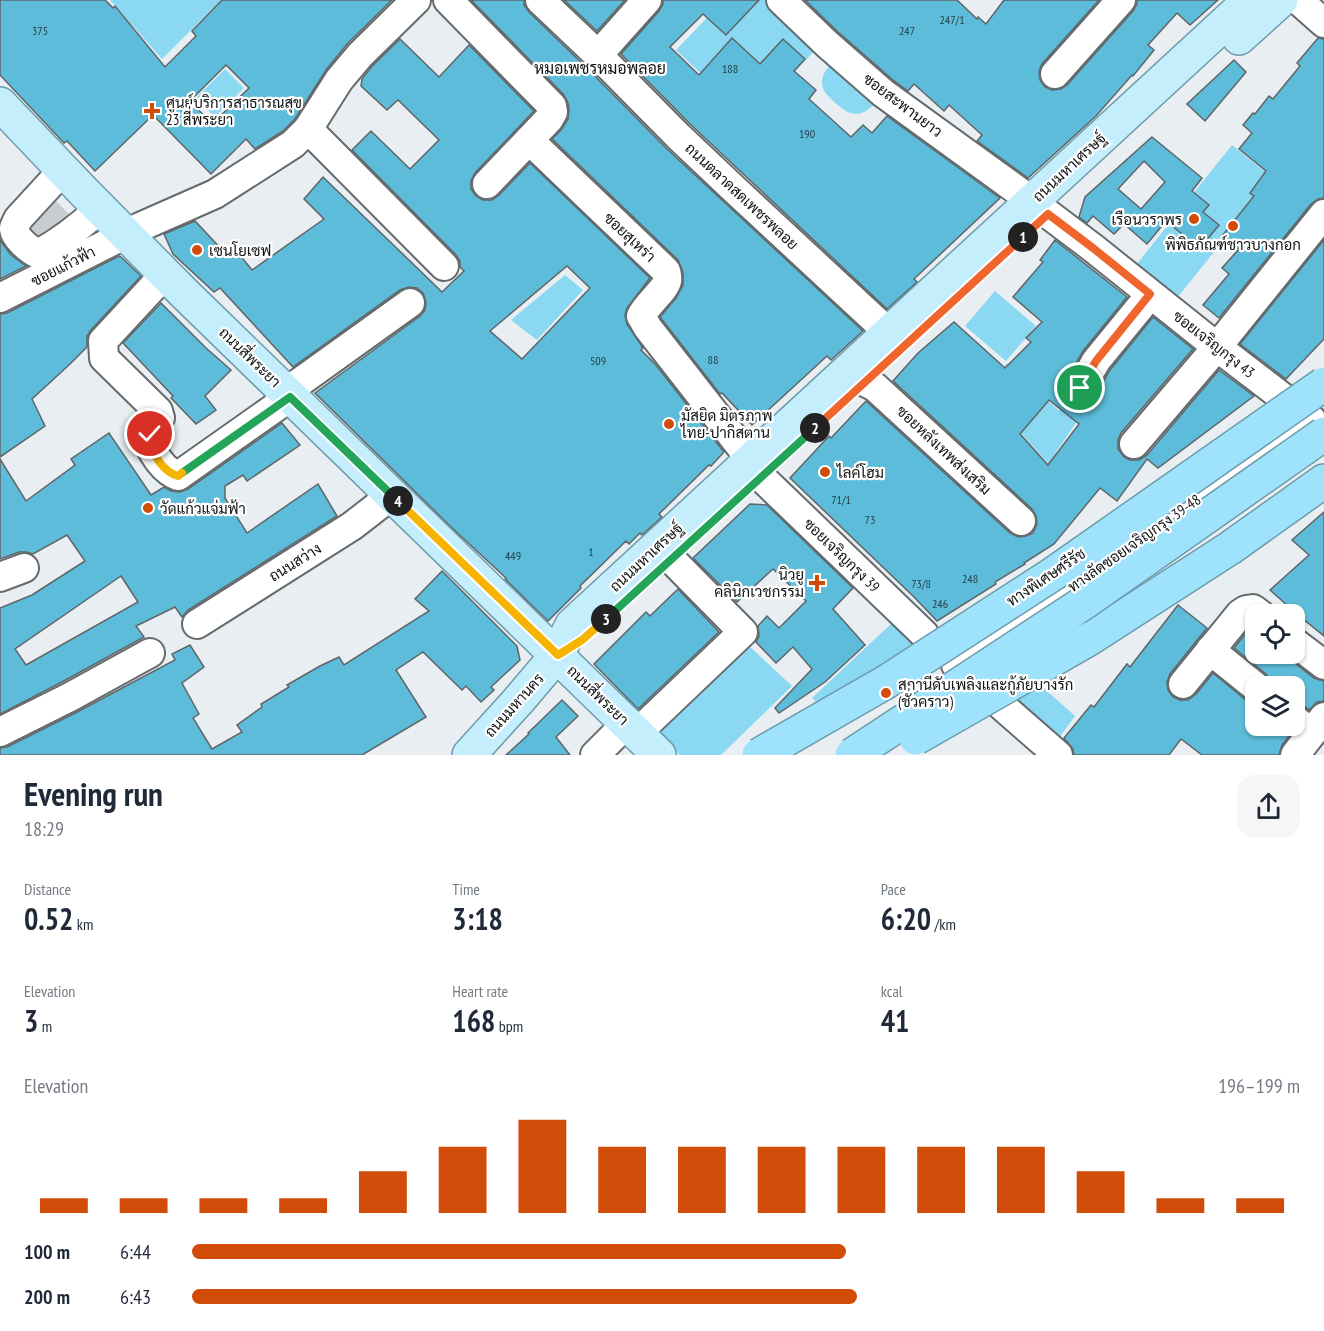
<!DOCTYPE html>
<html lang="en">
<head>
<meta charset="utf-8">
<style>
	body { margin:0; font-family:"PT Sans Narrow",Sarabun,sans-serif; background:#f6f6f7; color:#1f2937; height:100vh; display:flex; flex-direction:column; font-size:22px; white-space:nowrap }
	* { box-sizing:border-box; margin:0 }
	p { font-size:20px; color:#747a83 }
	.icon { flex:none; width:33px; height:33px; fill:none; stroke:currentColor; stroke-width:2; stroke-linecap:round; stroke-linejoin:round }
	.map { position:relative; height:755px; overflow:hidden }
	.drawer { display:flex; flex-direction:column; background:#fff; flex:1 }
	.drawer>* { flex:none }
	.fabs { position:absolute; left:1245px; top:604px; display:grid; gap:12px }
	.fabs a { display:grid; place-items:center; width:60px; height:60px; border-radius:12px; background:#fff; box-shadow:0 2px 4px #0004; font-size:30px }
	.pin { position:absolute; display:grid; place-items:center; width:51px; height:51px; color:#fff; margin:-26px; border:3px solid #fff; border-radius:50%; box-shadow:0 2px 6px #0007 }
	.km { position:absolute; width:30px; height:30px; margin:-15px; border-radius:50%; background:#222; color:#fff; font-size:16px; line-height:30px; text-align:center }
	.round { display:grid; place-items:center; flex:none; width:63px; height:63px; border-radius:18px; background:#f6f6f7 }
	.headline { display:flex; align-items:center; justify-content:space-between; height:102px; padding:0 24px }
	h1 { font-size:33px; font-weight:600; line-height:45px }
	.stats { display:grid; grid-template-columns:repeat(3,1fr); gap:9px; height:102px; padding:6px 24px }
	.stats div { display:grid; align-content:center }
	.stats b { font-size:30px; font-weight:600 }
	.stats small { font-size:16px; font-weight:400 }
	.stats p { font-size:16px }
	.chart { height:168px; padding:12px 24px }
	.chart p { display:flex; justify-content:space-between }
	.chart svg { width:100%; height:108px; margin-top:6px; stroke:#d14c09; stroke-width:6 }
	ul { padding:0 24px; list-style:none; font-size:20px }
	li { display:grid; grid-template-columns:96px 72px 1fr; align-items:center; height:45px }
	li i { height:15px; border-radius:8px; background:#d14c09 }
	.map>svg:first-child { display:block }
	.green { fill:#8ad8f2 }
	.building { fill:#5dbcda; stroke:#5f6567; stroke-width:1.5; fill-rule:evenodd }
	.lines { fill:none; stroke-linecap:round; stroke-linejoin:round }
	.minor-tunnel { stroke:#c8cdd0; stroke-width:28; stroke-dasharray:28 14; stroke-linecap:butt }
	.minor-casing { stroke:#656b6d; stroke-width:32 }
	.major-casing { stroke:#6d9baa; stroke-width:36 }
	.highway-casing { stroke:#6d9baa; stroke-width:36 }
	.minor { stroke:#fff; stroke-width:28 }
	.major { stroke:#c5eefd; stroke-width:33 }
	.highway { stroke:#9ee3fb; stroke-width:33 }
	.highway-bridge-casing { stroke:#6d9baa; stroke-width:36; stroke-linecap:butt }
	.highway-bridge { stroke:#9ee3fb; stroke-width:33 }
	.split-1-casing { stroke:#fff; stroke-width:12 }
	.split-2-casing { stroke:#fff; stroke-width:12 }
	.split-3-casing { stroke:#fff; stroke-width:12 }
	.split-4-casing { stroke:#fff; stroke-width:12 }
	.split-5-casing { stroke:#fff; stroke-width:12 }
	.split-6-casing { stroke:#fff; stroke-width:12 }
	.split-1 { stroke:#f0652b; stroke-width:8 }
	.split-2 { stroke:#f0652b; stroke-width:8 }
	.split-3 { stroke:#22a559; stroke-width:8 }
	.split-4 { stroke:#f5b400; stroke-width:8 }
	.split-5 { stroke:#22a559; stroke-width:8 }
	.split-6 { stroke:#f5b400; stroke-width:8 }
	.poi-dot { fill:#d14c09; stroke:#fff; stroke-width:2 }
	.labels { text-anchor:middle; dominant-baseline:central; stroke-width:4.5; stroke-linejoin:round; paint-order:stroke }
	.number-label { font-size:12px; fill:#253e46 }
	.poi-label { font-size:15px; fill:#121415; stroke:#fff; text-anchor:start }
	.street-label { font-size:15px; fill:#121415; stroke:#fff }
	.neighbourhood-label { font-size:16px; fill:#121415; stroke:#fff }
</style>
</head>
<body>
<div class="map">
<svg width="1324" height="755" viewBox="0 0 1324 755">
	<rect width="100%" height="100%" fill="#e8eef1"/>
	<g class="green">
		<path d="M110,0H221L162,59Z"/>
		<path d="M724,0H767L817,48L750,120L676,50Z"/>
		<path d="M833,62L877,102C859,120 849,116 832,100C827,95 822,90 822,83C822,74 827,68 833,62Z"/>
		<path d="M225,69L244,88L215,117L196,98Z"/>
		<path d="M1232,145L1312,210L1260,274L1222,242L1177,298L1136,265Z"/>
		<path d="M565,275L583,290L537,340L511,320Z"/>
		<path d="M995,291L1036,326L1006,361L965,326Z"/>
		<path d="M1007,363L1059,411L1065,406L1078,420L1054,455L1099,489L1086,505L1009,420L971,407Z"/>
		<path d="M892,623L917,649L826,711L812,698Z"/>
		<path d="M748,645L792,686L721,755H680L647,724Z"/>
		<path d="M1040,685L1075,716L1059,738L1017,699Z"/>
	</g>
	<g class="building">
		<path d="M0,0H105L113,8L115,6L165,67L196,36L192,31L222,0H392L348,43L326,70L295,119L283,131L255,149L246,139L211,174L153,115L95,171L67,141L64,143L0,75ZM226,65L249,88L212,124L190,101Z"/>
		<path d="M471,0H524V5L529,12L586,67L666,148L863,331L831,360L827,356L752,425L722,393L720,394L660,317L676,298L683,285V272L678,260L552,139L561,130L568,119L569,109L568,103L564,95Z"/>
		<path d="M564,0H625L597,31Z"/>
		<path d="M663,0H759L726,35L703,14L670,47L699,75L732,38L760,64L783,39L805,59L794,71L816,90L809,99L851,137L863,125L872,133L887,116L1000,198L914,279L917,282L887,309L690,124L621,54L659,11L663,4Z"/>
		<path d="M805,0H957L977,19L978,17L986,24L1004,0H1099L1042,64L1039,71L1040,80L1045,87L1052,90L1061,89L1067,85L1133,11L1137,4V0H1218L1190,25L1177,13L1148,45L1154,50L1133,76L1132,75L1096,116L1028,178L977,141L982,135L949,105L944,111L914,84L908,91L893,80L838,32Z"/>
		<path d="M1318,38L1324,39V198L1318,199L1311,204L1219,318L1203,305L1229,274L1222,268L1239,249L1222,236L1254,196L1250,193L1266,171L1239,149L1252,133L1243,125L1253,113L1255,114L1269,96L1273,99L1300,66L1297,63Z"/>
		<path d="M400,39L439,77L469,45L534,111L475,173L471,181V189L476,196L483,200H492L499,195L530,163L650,278L627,308L625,315L627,324L643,348L641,350L656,365L724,452L711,466L709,465L659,514L662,517L642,535L640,533L629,544L626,541L580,586L581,588L548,621L505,579L506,578L451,527L315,393L420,316L425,310L426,302L423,293L417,288L409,287L400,290L293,367L220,288L214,292L173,254L164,234L195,221L225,253L234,248L252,270L324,219L304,199L323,177L442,292L464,271L460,267V261L456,255L352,150L371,131L410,169L439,140L398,100L387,110L361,86L362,79L372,66ZM567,266L590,288L522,359L490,331Z"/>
		<path d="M1234,60L1246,72L1205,121L1187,104Z"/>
		<path d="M1152,137L1202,178L1192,191L1209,205L1203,212L1219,225L1206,241L1199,236L1193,243L1166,221L1147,244L1124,224L1114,234L1093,216L1087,223L1079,217L1085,197ZM1144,161L1165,182L1141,209L1118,189Z"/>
		<path d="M55,204L67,215L38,235L32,228Z"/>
		<path d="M0,240L11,255L26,266L0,279Z"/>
		<path d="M1055,240L1127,297L1083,351L1066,381L1064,390L1066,398L1071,403L1081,405L1089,403L1094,398L1110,370L1153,317L1193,349L1121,433L1118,440V449L1124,457L1130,460H1139L1147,455L1219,370L1254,396L1158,468L1147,459L1117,501L1100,488L1054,544L1024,563L1025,564L995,582L996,584L937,621L914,597L790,478L829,436L831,438L866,401L1010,533L1018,537L1026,536L1033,533L1037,524L1036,516L1032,509L893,381L918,353L954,322L1005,368L1031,342L1026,338L1042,322L1013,297L1043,262L1040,260ZM1049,400L1079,424L1048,465L1020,434Z"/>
		<path d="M1324,240V339L1286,379L1240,344Z"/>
		<path d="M119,256L121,257L141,276L91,330L87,336V347L69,365L32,399L45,426L0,457V314L7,313Z"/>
		<path d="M161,303L206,348L231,370L205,396L216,410L196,424L171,398L173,396L123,343Z"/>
		<path d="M282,423L300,445L247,481L243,475L225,486V498L247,533L318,484L337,516L188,610L182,617L175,607L136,626L144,637L62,682L0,714V608L32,595L85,561L67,535L33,554L26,552H19L0,559V459L26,501L75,465L71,459L109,433L151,495L164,487L171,491L180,492L188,489ZM121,576L138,602L26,665L15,649Z"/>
		<path d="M750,504L767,505L853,588L833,609L865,645L825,682L779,713L775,708L812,669L793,647L776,663L756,642L759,636L758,626L767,616L779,628L806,601L773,569L737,602L693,558Z"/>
		<path d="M1324,512V636L1298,615L1270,590L1309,555L1292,540Z"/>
		<path d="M442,571L517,646L520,660L491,687L494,690L481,702L466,686L462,690L423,652L396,670L426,717L362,755H0V748L7,747L77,712L175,660L172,654L190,645L204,667L182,683L199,714L193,718L212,749L242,732L237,725L262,707L261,704L289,687L287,685L320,666L339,657L344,665L429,611L415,599Z"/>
		<path d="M678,589L719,632L638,709L594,664L646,612L650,616Z"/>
		<path d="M1178,605L1207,628L1170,674L1167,682L1168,690L1173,697L1180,700H1188L1196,694L1213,673L1246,700L1256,703V726H1279L1289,736L1282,745L1279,755H1202L1181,739L1169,755H1074L1073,749L1064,738L1091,705L1094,707L1127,664L1130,667Z"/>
		<path d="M1250,628L1256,630V654H1283L1314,678L1324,681V701L1317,702L1309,710L1304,706L1294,703V687H1272L1271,681L1266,674L1234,648Z"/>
		<path d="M562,700L578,716L556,737L570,755H506L529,734L528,733Z"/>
	</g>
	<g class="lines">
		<g class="minor-tunnel">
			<path d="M44,209L61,226"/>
			<path d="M30,224L46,241"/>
		</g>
		<g class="minor-casing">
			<g id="minor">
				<path d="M448,0L552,106L553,112L549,119L487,184"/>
				<path d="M540,0L598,55L678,136L735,190L889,333"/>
				<path d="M781,0L827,44L883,93L1032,201"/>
				<path d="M1298,0L1324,23"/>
				<path d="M598,55L647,0"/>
				<path d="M1055,74L1121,0"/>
				<path d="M308,129L444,266"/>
				<path d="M529,140L666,271C667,275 668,278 667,281C665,290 646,305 641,316L648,328L751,460"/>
				<path d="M63,170L18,219C18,219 14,228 14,228C13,237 31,251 38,254C62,241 81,226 100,208"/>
				<path d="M1048,214L1093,248L1217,347L1311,419"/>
				<path d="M167,275L153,287L103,341L104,358L158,411L160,418L150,434L147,441C154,454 163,471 178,476L290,397"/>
				<path d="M0,298L140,227L215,194L293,144L308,129L339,80L360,55L416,0"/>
				<path d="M865,382L875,387L1021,521"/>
				<path d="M1080,389L1096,361L1150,295"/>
				<path d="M286,392L410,303"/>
				<path d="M1134,444L1217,347L1324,214"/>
				<path d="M761,477L924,634"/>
				<path d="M0,577L24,568"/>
				<path d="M197,624L352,526L392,495"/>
				<path d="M1294,642L1324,665"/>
				<path d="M1210,650L1256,687"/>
				<path d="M956,665L1311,420"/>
				<path d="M1183,684L1240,614L1246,610L1253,609L1261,615"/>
				<path d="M1003,707L1058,755"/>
				<path d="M1294,719L1312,733L1324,717"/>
				<path d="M0,732L70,697L150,653"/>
				<path d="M637,733L743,632L671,559"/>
				<path d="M595,755L627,723"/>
				<path d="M1295,755L1312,733"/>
			</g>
		</g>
		<g class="major-casing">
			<g id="major">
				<path d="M1239,38L1281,0"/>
				<path d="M0,104L85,193L184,293L659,755"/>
				<path d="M469,755L518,701L557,655L572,625L1250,0"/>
			</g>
		</g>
		<g class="highway-casing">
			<path id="highway" d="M1089,639L1230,548L1324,481"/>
		</g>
		<use href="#minor" class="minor"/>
		<use href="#major" class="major"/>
		<use href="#highway" class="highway"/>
		<g class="highway-bridge-casing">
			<g id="highway-bridge">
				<path d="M916,738L1089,639"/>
				<path d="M759,755L886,682L1053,574L1324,384"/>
				<path d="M852,755L1085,602L1324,434"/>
			</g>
		</g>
		<use href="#highway-bridge" class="highway-bridge"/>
	</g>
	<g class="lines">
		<g class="split-1-casing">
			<path id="split-1" d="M1023,237L1048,214L1093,248L1150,294L1096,361L1080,388"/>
		</g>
		<g class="split-2-casing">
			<path id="split-2" d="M815,428L1023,237"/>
		</g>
		<g class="split-3-casing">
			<path id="split-3" d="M606,619L815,428"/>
		</g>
		<g class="split-4-casing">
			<path id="split-4" d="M398,501L558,655L582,640L606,619"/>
		</g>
		<g class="split-5-casing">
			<path id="split-5" d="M182,473L290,397L398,501"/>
		</g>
		<g class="split-6-casing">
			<path id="split-6" d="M150,434L147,441C154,454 162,471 178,476L182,473"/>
		</g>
		<use href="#split-1" class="split-1"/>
		<use href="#split-2" class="split-2"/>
		<use href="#split-3" class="split-3"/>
		<use href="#split-4" class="split-4"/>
		<use href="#split-5" class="split-5"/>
		<use href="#split-6" class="split-6"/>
	</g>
	<g class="poi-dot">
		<path d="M149 102h6v6h6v6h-6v6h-6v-6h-6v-6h6z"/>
		<circle cx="1194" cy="219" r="6"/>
		<circle cx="1233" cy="226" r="6"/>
		<circle cx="197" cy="250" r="6"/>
		<circle cx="669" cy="424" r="6"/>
		<circle cx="825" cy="472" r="6"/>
		<circle cx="148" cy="508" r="6"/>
		<path d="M814 574h6v6h6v6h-6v6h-6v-6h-6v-6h6z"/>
		<circle cx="886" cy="693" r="6"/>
	</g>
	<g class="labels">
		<g class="number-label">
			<text x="952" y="19">247/1</text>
			<text x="40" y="30">375</text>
			<text x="907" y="30">247</text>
			<text x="730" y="68">188</text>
			<text x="807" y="133">190</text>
			<text x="713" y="359">88</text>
			<text x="598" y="360">509</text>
			<text x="841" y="499">71/1</text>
			<text x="870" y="519">73</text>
			<text x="591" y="551">1</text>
			<text x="513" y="555">449</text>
			<text x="970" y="578">248</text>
			<text x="921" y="583">73/8</text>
			<text x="940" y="603">246</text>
		</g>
		<g class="poi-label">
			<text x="166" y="102">ศูนย์บริการสาธารณสุข<tspan x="166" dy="17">23 สี่พระยา</tspan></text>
			<text x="1182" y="219" text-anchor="end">เรือนวราพร</text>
			<text x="1233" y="244" text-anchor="middle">พิพิธภัณฑ์ชาวบางกอก</text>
			<text x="209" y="250">เซนโยเซฟ</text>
			<text x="681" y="415">มัสยิด มิตรภาพ<tspan x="681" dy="17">ไทย-ปากิสตาน</tspan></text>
			<text x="837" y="472">ไลค์โฮม</text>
			<text x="160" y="508">วัดแก้วแจ่มฟ้า</text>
			<text x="804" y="574" text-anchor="end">นิวยู<tspan x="804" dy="17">คลินิกเวชกรรม</tspan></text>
			<text x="898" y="684">สถานีดับเพลิงและกู้ภัยบางรัก<tspan x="898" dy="17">(ชั่วคราว)</tspan></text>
		</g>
		<g class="street-label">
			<text transform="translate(903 105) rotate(37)">ซอยสะพานยาว</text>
			<text transform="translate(1069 167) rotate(-43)">ถนนมหาเศรษฐ์</text>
			<text transform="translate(742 196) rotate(43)">ถนนตลาดสดเพชรพลอย</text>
			<text transform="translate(630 237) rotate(43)">ซอยสุเหร่า</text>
			<text transform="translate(63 266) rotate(-27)">ซอยแก้วฟ้า</text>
			<text transform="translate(1214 344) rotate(38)">ซอยเจริญกรุง 43</text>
			<text transform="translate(250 357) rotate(44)">ถนนสี่พระยา</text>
			<text transform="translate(944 450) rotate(43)">ซอยหลังเทพส่งเสริม</text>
			<text transform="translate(1134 543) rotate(-35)">ทางลัดซอยเจริญกรุง 39-48</text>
			<text transform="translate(842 555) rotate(44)">ซอยเจริญกรุง 39</text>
			<text transform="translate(646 557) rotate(-43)">ถนนมหาเศรษฐ์</text>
			<text transform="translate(295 562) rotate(-32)">ถนนสว่าง</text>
			<text transform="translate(1046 577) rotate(-34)">ทางพิเศษศรีรัช</text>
			<text transform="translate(598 695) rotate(44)">ถนนสี่พระยา</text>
			<text transform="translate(514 705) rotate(-48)">ถนนมหานคร</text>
		</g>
		<g class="neighbourhood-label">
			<text x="600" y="68">หมอเพชรหมอพลอย</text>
		</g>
	</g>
</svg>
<div class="fabs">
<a><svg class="icon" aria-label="locate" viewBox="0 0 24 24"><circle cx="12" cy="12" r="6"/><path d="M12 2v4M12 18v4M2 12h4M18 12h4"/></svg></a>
<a><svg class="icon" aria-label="layers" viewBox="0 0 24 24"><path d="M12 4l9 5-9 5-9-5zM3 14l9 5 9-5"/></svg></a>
</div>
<div class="pin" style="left:1080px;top:388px;background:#1e9e55"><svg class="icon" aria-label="arrive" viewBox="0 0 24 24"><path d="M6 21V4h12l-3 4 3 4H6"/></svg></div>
<div class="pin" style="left:150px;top:434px;background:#d93025"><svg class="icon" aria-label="check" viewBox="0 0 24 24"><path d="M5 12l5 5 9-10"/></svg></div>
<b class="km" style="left:1023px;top:237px">1</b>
<b class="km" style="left:815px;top:428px">2</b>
<b class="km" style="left:606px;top:619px">3</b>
<b class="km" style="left:398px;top:501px">4</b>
</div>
<section class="drawer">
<div class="headline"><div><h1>Evening run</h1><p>18:29</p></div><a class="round"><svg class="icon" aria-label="share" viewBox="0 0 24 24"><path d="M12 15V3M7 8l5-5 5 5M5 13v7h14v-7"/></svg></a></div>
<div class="stats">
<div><p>Distance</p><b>0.52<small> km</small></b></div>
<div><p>Time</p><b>3:18</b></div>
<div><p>Pace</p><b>6:20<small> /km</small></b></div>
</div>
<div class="stats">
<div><p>Elevation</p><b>3<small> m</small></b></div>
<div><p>Heart rate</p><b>168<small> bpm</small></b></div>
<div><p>kcal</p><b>41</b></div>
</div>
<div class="chart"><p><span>Elevation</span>196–199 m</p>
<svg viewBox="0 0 160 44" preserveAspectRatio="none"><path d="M5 44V38M15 44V38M25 44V38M35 44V38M45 44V27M55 44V17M65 44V6M75 44V17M85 44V17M95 44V17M105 44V17M115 44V17M125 44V17M135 44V27M145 44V38M155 44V38"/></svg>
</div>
<ul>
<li><b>100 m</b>6:44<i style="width:59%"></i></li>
<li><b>200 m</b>6:43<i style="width:60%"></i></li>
</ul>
</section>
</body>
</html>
